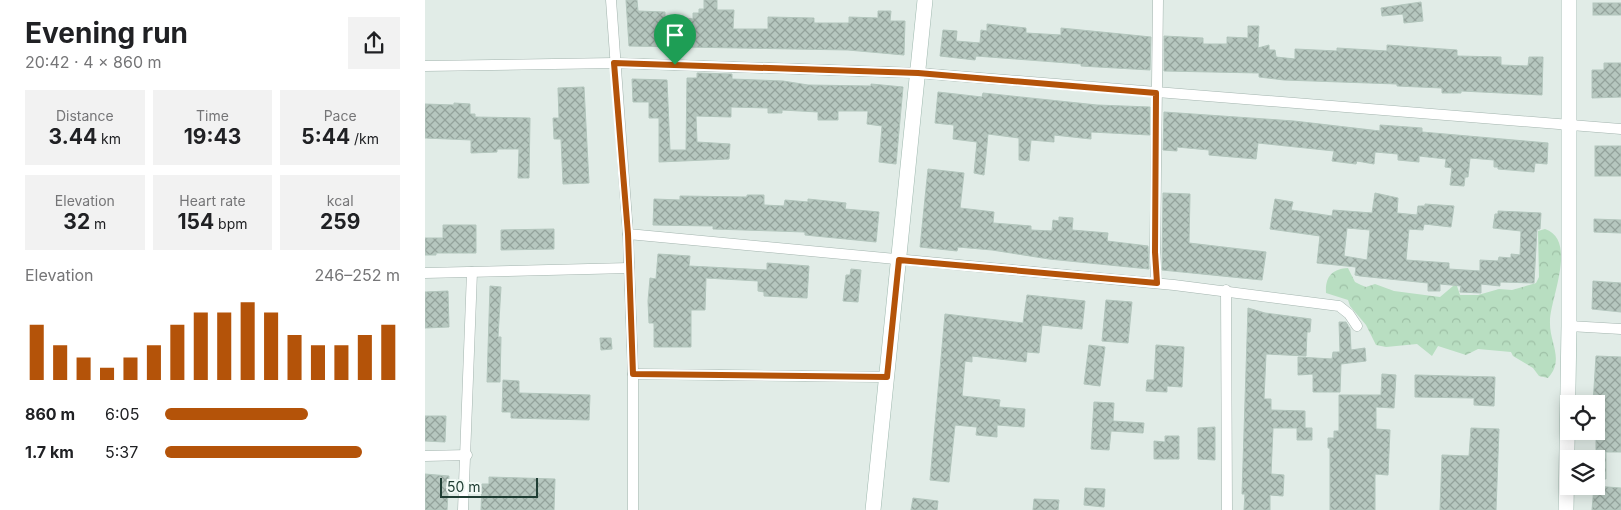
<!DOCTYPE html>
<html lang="en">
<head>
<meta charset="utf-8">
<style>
	body { margin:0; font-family:Inter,sans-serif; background:#f2f2f2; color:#202124; height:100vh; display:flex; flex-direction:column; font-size:19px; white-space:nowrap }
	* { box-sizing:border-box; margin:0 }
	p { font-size:16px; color:#757577 }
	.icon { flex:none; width:28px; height:28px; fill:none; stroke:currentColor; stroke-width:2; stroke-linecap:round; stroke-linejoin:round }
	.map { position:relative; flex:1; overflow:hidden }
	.details { display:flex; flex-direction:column; background:#fff; width:425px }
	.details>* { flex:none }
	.controls { position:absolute; left:1135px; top:395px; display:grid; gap:10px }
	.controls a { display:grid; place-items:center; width:45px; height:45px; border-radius:0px; background:#fff; box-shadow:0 2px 12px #0003; font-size:25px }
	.scale { position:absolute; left:15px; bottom:12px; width:98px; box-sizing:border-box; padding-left:5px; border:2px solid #203e34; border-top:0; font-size:14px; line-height:18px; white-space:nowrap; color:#203e34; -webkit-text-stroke:4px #f1f9f5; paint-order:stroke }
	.pin { position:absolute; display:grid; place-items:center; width:42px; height:42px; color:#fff; margin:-51px -21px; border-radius:50% 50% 50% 0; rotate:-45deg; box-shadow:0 0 5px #0007 }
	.pin .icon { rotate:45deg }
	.round { display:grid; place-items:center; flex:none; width:52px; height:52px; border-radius:0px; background:#f2f2f2 }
	.summary { display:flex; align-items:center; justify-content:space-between; height:85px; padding:0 25px }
	h1 { font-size:28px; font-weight:700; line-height:38px }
	.stats { display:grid; grid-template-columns:repeat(3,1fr); gap:8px; height:85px; padding:5px 25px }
	.stats div { display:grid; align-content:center; border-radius:0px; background:#f2f2f2; text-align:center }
	.stats b { font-size:21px; font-weight:700 }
	.stats small { font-size:14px; font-weight:400 }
	.stats p { font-size:14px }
	.chart { height:140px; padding:10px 25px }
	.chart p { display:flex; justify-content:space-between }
	.chart svg { width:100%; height:90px; margin-top:5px; stroke:#b45309; stroke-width:6 }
	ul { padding:0 25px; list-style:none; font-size:16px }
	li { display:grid; grid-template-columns:80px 60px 1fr; align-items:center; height:38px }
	li i { height:12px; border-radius:6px; background:#b45309 }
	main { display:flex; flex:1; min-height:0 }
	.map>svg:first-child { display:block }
	.forest { fill:url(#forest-crowns) }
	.building { fill:url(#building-cross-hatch); stroke:#b3c6bd; fill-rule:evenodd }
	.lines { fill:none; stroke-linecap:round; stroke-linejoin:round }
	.street-casing { stroke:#a3b4ae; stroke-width:11 }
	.secondary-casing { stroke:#9eb8ae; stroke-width:16 }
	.street { stroke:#fff; stroke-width:10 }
	.secondary { stroke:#fff; stroke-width:15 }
	.route-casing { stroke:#fff; stroke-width:10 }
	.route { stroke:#b45309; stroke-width:6 }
</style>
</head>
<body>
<main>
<section class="details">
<div class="summary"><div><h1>Evening run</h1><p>20:42 · 4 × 860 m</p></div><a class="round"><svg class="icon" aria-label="share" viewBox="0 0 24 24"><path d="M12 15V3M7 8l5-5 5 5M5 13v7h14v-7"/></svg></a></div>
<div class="stats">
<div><p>Distance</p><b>3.44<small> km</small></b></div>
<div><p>Time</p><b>19:43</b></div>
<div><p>Pace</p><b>5:44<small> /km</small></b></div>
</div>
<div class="stats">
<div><p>Elevation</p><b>32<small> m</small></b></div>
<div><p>Heart rate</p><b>154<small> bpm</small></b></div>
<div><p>kcal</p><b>259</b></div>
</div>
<div class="chart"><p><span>Elevation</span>246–252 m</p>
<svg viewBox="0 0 160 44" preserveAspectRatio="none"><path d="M5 44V17M15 44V27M25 44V33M35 44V38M45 44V33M55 44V27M65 44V17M75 44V11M85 44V11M95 44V6M105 44V11M115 44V22M125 44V27M135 44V27M145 44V22M155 44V17"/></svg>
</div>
<ul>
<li><b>860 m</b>6:05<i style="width:61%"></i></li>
<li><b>1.7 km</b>5:37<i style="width:84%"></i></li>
</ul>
</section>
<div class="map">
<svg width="1196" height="510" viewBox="0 0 1196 510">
	<defs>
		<pattern id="forest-crowns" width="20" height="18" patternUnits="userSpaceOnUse" patternTransform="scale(1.25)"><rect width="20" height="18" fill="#b8dec1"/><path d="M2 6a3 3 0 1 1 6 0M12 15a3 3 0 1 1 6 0" fill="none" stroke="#9ec0a6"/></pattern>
		<pattern id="building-cross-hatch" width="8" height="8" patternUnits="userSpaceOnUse" patternTransform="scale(1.25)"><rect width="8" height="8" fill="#b6c7bf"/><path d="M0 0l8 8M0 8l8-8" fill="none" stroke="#94a39c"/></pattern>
	</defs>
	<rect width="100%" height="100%" fill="#e1ece7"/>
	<path class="forest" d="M1120,229C1153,240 1125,299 1125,321C1124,343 1140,359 1123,378L1114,376L1108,368L1088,356L1086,352L1053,349L1041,355L1013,346L1007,356L992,344L961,347L951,345L941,325L925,306L923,300L901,293C900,276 908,269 923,268L930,282L936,285L941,287L950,284L969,291L1015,297L1028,286H1032L1035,295H1053L1074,289L1087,290L1111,283L1114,277L1113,231Z"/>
	<g class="building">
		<path d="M201,0H212L213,11L240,12V23L260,24V18L268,19V13H274V9H279V0H292V10H309L308,29H343V17L389,18V23H424V17L453,18V11H466L465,21H480L479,55L423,50L204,46Z"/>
		<path d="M996,2L998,21L979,23L978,14L957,16L956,8Z"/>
		<rect x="1168" y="3" width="28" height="12"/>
		<path d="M562,24L601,28V33L636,35V28L726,37L725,70L656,66V64L551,56L550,60L515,56L518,30L532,31L531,41L555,43L556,30L562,31Z"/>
		<path d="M823,26H834L833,48L844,45V50H850L851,57L870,59V49L912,51V48L962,51V45L1032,50V56L1076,57V65L1103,66L1104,57H1118L1117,95L1036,91V93H1017V88L972,86V84L859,80L834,77V73L739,71V36L778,38V44H802V37L823,38Z"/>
		<path d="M1179,63H1196V97L1167,98V70H1179Z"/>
		<path d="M272,73L307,74V79L358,81L383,85L446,86V84L478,87L471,164L454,162L457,126L442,124L443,111H413V120H393V112L357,110V113H343V108L306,107V117L271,116L272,142L305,144L304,159L234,162V118H224V102H208L207,79L242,80L245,150H261L262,78H272Z"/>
		<path d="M159,87L164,183L138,184L136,139H129L128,118H134L133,88Z"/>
		<path d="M513,92L557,97L558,93L672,105L725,107V135L666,132V139L629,135V142L606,140L604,161L594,160V138L563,134L559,175L549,173L552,142L528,139L529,125L510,123Z"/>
		<path d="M29,103L45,104V114H50V117L105,118L104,178H93L94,149H72V152L46,153V140L0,138V104L29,105Z"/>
		<path d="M739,112L869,121L955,131V125L997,128V132L1123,143L1122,164L1110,163L1109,172L1073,169V167H1069V160L1045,158L1043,177H1040L1039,186L1025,185L1027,168L1020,167L1021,159L994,156V162L973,160V154L950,152L949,164L932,161L931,164L907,161L909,151L833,143L831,159L784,155V150L752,147V151L738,150Z"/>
		<rect x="1170" y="146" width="26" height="30"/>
		<path d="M503,169L539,173L535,208L569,212L568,223L606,226V230L627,231L628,220L634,221V217L648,218L647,230L683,233L682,241L723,246L724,269L624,259L567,250L533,247L532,251L495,247Z"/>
		<path d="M738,193L765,194L764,243L841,252L837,280L737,270Z"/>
		<path d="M950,193L973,198L972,213L992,215L993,206H1000V204L1029,206L1026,227L999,224L998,230L984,229L981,260L1024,263V269L1055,271V260L1073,261L1074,257L1086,258V254L1095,255L1096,231L1068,228L1070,214H1073V211L1116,213L1115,229H1112L1109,283L1075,282V286L1056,284V293L1035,292L1036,286L1015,284V291H1003V283L935,276L930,275L931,267L892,263L895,236L845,229L850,199L868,202L866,210L907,216L908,210L947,213ZM922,228L945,230L942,260L919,256Z"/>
		<path d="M322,195H339V205L359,206L360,200L383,202V199L421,203L420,209L454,212L451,242L380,235V232L288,229V226L228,225L229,199L255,200V196L322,197Z"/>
		<path d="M1169,219L1196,220V233L1169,232Z"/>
		<path d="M18,225H51V253H11V255H0V238H18Z"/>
		<path d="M129,229V249L76,250V230Z"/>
		<path d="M233,254L265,256L264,266L342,270V263L384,266L382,298L339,296V292L333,291V281L281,278L280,310H266V347H229V323H224L223,301L225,278L231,279Z"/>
		<path d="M426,269L436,270L433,302L418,301L421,275H425Z"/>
		<path d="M1168,281L1196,283V312L1167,309Z"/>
		<path d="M65,286L76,287L73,337H76L75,382H62Z"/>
		<path d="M23,291L24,327L0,328V292Z"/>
		<path d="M602,295L660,301L657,329L617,325L614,353L602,352L601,362L547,356V362L540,361L537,396L575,400L574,407L600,409L599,427L572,425V437L551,435L552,427L530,425L524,482L505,480L520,314L598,323Z"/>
		<path d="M681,300L707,302L703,343L677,341Z"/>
		<path d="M823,308L840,313L886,319L885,332H882L881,356L841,354L839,399H846V410L880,411V428H887V440H872V428H848L846,474L859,475L858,496L845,495V510H819L820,494H817Z"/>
		<path d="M914,322H921L925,329L926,350L940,348L941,361L916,364L915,392H888V374L873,375V357L907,359L908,352H915Z"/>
		<path d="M175,338H186L187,349L176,350Z"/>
		<path d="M664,345L680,347L675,386L659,384Z"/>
		<path d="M731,345L759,347L757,387L742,386V392L721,391L722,380H729Z"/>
		<path d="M1171,356L1196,357V452H1181V479H1171V404H1168Z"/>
		<path d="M957,374L971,375L969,408L951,407V429L965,430L963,475L950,474V510H905V448H903V438H909V431H914V395H956Z"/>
		<path d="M990,375L1070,377L1069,406L1049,405V398L990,397Z"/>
		<path d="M78,380L94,381V393L165,395L164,420L86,418V412H77Z"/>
		<path d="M669,402L689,403L688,421L719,423L718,433L686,431L684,450L666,449Z"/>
		<path d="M0,416H21L20,442L0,441Z"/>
		<path d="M790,427V460L773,459V428Z"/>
		<path d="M1046,428L1074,429L1071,510H1015L1017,455L1044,456Z"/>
		<path d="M740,436H754V459H729V441L740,442Z"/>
		<path d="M0,474L24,476L22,510H0Z"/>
		<path d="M64,477L130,479L129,510H56L57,484H64Z"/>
		<path d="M1169,486L1196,488V510H1167Z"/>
		<path d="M660,488L680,489L679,507L659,505Z"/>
		<path d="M488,498L513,501L512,510H486Z"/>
		<path d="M609,499L634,500L633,510H608Z"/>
	</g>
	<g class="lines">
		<g class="street-casing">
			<g id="street">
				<path d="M186,0L203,234L208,374V510"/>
				<path d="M0,66L189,63L493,73L1196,129"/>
				<path d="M203,234L749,285L914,306L924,314L932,326"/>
				<path d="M0,273L204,268"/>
				<path d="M731,283L730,252L733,0"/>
				<path d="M801,290L802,510"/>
				<path d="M1144,326L1196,329"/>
				<path d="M208,374L462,377"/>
				<path d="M0,456L42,455"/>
				<path d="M38,510L47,272"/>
			</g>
		</g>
		<g class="secondary-casing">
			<g id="secondary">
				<path d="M448,510L500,0"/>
				<path d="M1141,510L1144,326V0"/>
			</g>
		</g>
		<use href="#street" class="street"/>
		<use href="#secondary" class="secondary"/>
	</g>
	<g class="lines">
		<g class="route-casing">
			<path id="route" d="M189,63L493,73L731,93L730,252L732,283L474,260L462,377L208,374L203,234Z"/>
		</g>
		<use href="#route" class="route"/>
	</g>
</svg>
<div class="controls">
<a><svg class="icon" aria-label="locate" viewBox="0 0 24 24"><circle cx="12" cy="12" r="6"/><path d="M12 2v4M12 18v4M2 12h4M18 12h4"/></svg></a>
<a><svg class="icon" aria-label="layers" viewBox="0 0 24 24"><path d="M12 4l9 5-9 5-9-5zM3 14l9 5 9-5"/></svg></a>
</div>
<div class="scale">50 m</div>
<div class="pin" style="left:250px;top:65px;background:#1e9e55"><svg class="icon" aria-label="arrive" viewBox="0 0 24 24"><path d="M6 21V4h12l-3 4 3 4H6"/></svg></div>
</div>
</main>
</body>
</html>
